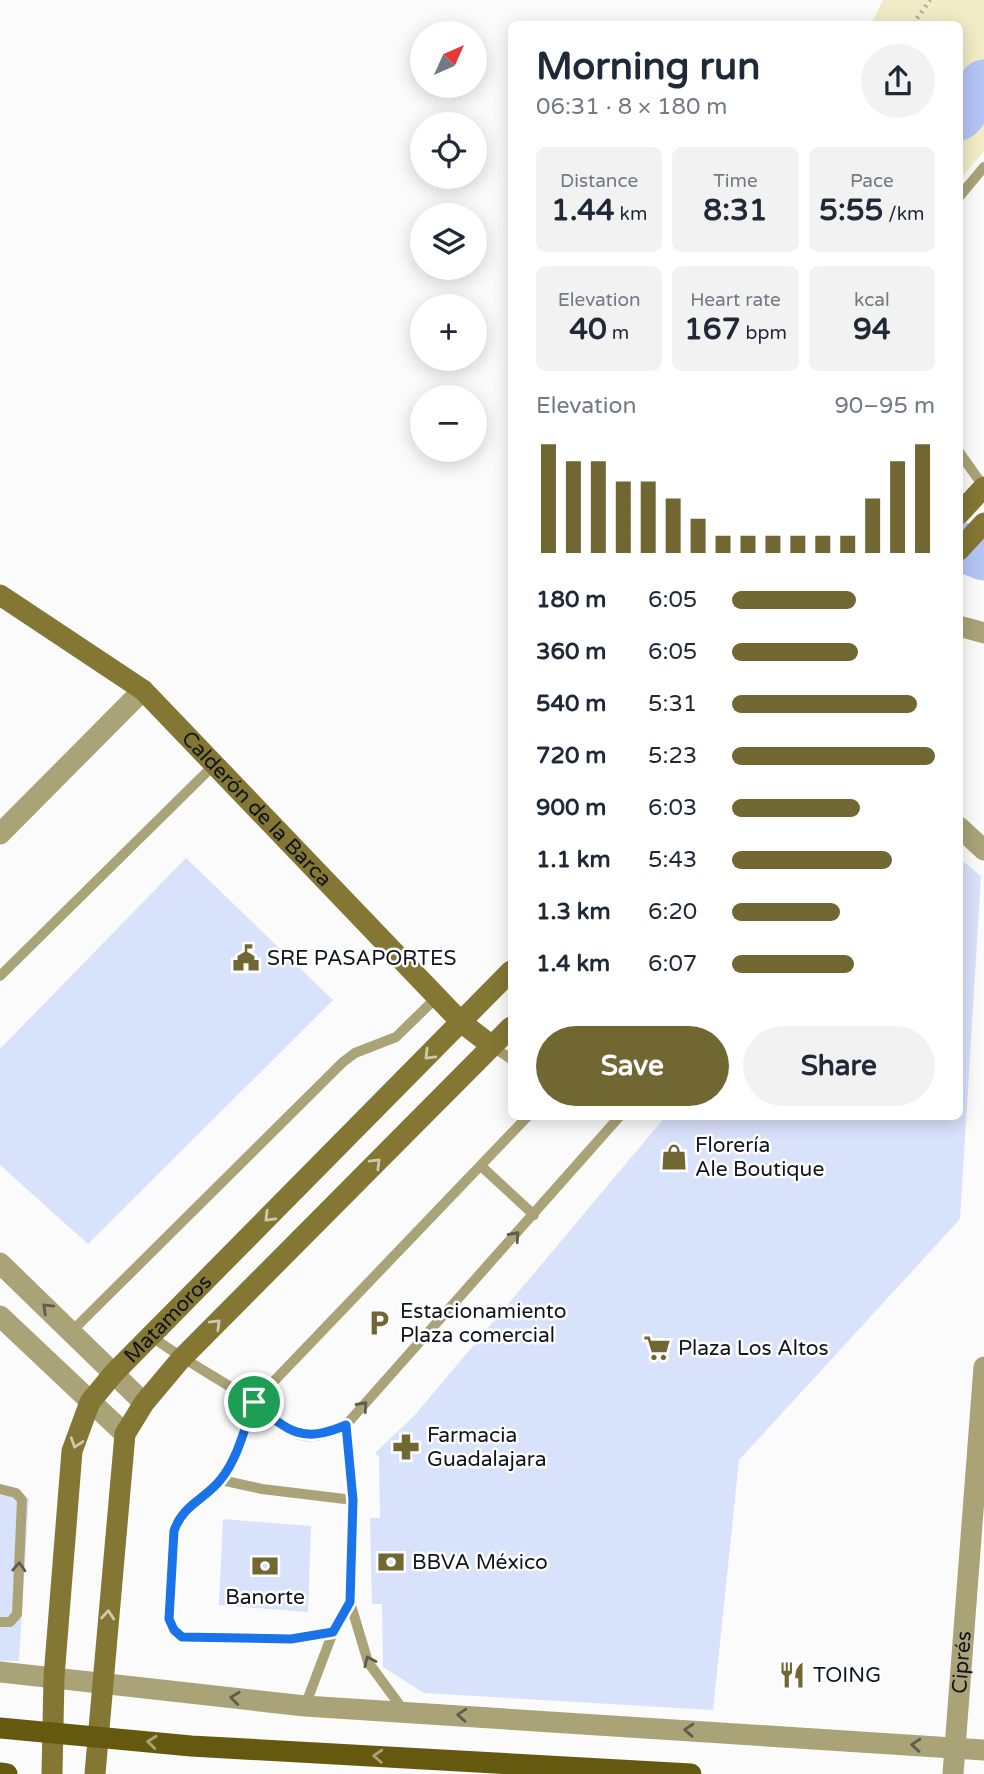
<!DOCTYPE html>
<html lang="en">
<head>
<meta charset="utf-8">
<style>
	body { margin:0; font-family:"Varela Round",sans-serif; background:#f2f2f3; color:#1f2937; height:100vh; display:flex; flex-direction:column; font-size:26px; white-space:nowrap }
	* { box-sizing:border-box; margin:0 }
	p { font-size:23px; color:#747a83 }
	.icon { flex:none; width:38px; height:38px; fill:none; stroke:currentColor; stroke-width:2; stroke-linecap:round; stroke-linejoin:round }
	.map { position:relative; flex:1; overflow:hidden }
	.drawer { position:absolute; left:508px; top:21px; width:455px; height:1099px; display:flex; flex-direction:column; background:#fff; border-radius:10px; box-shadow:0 4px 18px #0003 }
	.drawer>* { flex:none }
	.needle { width:46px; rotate:45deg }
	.buttons { position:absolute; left:410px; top:21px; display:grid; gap:14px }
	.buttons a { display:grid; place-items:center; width:77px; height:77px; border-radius:50%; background:#fff; box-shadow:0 4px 18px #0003; font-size:35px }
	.pin { position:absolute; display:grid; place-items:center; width:60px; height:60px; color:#fff; margin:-30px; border:4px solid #fff; border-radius:50%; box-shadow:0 2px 7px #0007 }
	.round { display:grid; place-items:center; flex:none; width:74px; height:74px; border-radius:37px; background:#f2f2f3 }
	.headline { display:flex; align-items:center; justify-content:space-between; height:119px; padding:0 28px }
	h1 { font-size:38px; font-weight:700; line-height:52px }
	.metrics { display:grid; grid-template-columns:repeat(3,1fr); gap:10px; height:119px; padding:7px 28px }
	.metrics div { display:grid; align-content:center; border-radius:10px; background:#f2f2f3; text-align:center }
	.metrics b { font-size:30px; font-weight:700 }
	.metrics small { font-size:19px; font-weight:400 }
	.metrics p { font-size:19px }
	.chart { height:196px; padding:14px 28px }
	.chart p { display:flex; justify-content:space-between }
	.chart svg { width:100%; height:126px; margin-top:7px; stroke:#706733; stroke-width:6 }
	.cta { display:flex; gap:14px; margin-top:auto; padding:14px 28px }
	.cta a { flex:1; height:80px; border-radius:42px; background:#706733; color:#fff; font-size:28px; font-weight:700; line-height:80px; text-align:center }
	.cta a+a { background:#f2f2f3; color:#1f2937 }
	ul { padding:0 28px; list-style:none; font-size:23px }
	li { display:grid; grid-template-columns:112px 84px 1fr; align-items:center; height:52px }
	li i { height:18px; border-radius:9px; background:#706733 }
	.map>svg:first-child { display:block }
	.park { fill:#f2ecc6 }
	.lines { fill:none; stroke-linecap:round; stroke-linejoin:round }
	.river { stroke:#b3c4f5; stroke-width:49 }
	.building { fill:#d9e2fb }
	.path { stroke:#a6a7ab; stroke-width:4.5; stroke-dasharray:2 5; stroke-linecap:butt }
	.lane { stroke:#aaa378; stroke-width:10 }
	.street { stroke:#aaa378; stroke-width:21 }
	.secondary { stroke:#847734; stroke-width:21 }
	.primary { stroke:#655910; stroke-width:21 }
	.oneway { stroke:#cec9ae }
	.oneway2 { stroke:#5e5c4c }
	.oneway3 { stroke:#aaa47c }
	.route-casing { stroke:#fff; stroke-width:14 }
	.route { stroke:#1a73e8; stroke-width:9 }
	.labels { text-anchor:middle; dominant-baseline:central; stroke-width:5; stroke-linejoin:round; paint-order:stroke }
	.street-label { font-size:21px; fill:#11141f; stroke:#fff }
	.poi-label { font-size:21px; fill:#11141f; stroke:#fff; text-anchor:start }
</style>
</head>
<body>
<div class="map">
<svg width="984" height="1774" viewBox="0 0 984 1774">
	<rect width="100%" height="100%" fill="#fbfbfb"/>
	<path class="park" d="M883,0H984V151L959,181V24H871Z"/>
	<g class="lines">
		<g class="river">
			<path d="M959,116L984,84"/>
			<path d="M959,546L984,556"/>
		</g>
	</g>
	<g class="building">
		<path d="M186,858L333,1000L88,1244L0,1165V1049Z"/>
		<path d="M959,858L981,876L960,1219L739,1460L713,1710L424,1693L383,1667L382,1604H372L370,1518H380L379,1457L375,1453L415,1415L666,1116H959Z"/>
		<path d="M0,1495L29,1498L19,1661H0Z"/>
		<path d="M223,1519L311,1526L308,1612L219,1605Z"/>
	</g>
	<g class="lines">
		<path class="path" d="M913,24L930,0"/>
		<g class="lane">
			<path d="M959,197L984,167"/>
			<path d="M959,452L984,487"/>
			<path d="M0,976L215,764"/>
			<path d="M492,1046L511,1059"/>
			<path d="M481,1166L534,1215"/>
			<path d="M71,1332L343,1062L355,1053L396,1037L437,997"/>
			<path d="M151,1336C183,1360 218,1378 251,1400C269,1412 282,1432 305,1436C320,1438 333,1431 346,1425L620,1116"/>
			<path d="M346,1425L353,1500L350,1602L368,1662L404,1711"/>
			<path d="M221,1480L262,1489L353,1500"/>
			<path d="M0,1489L16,1493L22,1500L17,1614L10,1622H0"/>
			<path d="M333,1632L291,1639L182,1637L174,1630L169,1619L174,1531C183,1504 206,1499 221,1479C238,1458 245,1427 254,1402L528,1116"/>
			<path d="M305,1706L333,1632L350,1602"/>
		</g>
		<g class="street">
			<path d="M959,626L984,633"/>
			<path d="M959,827L984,850"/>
			<path d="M0,834L143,690"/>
			<path d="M0,1263L144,1403"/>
			<path d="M0,1316L125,1434"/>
			<path d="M0,1672L305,1706L984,1750"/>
			<path id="s1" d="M953,1774L984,1367"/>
		</g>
		<g class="secondary">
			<path d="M959,514L984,487"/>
			<path d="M959,550L984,523"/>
			<path id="s2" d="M0,595L143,690L461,1022L492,1046"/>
			<path id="s3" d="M52,1774L54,1677L72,1451L90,1402L114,1373L511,971"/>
			<path d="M95,1774L125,1434L144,1403L181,1359L511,1027"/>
		</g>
		<g class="primary">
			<path d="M0,1728L191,1746L691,1774"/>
			<path d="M0,1773L7,1774"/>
		</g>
	</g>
	<defs><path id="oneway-chevron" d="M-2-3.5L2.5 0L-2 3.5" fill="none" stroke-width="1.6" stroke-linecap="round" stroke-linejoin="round" transform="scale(1.75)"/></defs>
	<g class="oneway">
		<use href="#oneway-chevron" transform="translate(429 1055) rotate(135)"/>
		<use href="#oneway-chevron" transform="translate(376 1163) rotate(-45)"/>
		<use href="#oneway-chevron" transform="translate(269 1217) rotate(135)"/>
		<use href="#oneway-chevron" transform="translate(216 1324) rotate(-45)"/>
		<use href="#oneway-chevron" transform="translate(76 1443) rotate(108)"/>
		<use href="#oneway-chevron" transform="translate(108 1615) rotate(-85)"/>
	</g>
	<g class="oneway2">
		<use href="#oneway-chevron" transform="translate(515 1236) rotate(-48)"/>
		<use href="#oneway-chevron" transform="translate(47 1308) rotate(-136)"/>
		<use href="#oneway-chevron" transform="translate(363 1406) rotate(-48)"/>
		<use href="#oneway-chevron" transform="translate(19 1567) rotate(-87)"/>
		<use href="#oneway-chevron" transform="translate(369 1661) rotate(-115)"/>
		<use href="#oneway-chevron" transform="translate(235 1698) rotate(-174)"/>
		<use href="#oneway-chevron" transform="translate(462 1715) rotate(-176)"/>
		<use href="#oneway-chevron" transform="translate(689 1730) rotate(-176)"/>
		<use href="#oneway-chevron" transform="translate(916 1745) rotate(-176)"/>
	</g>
	<g class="oneway3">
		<use href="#oneway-chevron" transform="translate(152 1742) rotate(-174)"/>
		<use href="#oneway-chevron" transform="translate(378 1756) rotate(-177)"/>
	</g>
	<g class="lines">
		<g class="route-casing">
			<path id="route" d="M254,1402C288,1432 302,1444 346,1425L353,1500L350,1602L333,1632L291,1639L182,1637L174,1630L169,1619L174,1531C183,1504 206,1499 221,1479C238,1458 245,1427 254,1402Z"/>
		</g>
		<use href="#route" class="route"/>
	</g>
	<defs>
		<g id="civic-bare" transform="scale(2.1)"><path d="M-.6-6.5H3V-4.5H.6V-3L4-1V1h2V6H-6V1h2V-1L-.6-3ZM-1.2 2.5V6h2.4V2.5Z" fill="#706733" stroke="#fff" stroke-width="2.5" paint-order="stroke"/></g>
		<g id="shop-bare" transform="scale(2.1)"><path d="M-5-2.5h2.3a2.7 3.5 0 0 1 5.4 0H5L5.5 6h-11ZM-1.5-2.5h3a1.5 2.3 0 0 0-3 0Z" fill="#706733" stroke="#fff" stroke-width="2.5" paint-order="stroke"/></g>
		<g id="parking-bare" transform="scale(2.1)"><path d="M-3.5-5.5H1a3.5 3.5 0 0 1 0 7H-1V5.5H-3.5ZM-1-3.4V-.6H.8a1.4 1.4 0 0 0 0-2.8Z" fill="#706733" stroke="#fff" stroke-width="2.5" paint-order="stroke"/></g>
		<g id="supermarket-bare" transform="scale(2.1)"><path d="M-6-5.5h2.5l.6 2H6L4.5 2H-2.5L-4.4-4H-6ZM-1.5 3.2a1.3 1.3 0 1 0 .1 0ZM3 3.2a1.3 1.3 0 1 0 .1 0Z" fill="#706733" stroke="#fff" stroke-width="2.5" paint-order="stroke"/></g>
		<g id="pharmacy-bare" transform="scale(2.1)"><path d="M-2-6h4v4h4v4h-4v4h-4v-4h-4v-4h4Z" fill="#706733" stroke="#fff" stroke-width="2.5" paint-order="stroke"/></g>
		<g id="bank-bare" transform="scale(2.1)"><path d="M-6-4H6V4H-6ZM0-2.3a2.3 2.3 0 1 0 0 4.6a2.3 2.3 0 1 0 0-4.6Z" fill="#706733" stroke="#fff" stroke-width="2.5" paint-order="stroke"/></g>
		<g id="restaurant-bare" transform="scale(2.1)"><path d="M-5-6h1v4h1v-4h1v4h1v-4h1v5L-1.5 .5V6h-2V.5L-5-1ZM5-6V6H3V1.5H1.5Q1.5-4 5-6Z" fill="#706733" stroke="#fff" stroke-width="2.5" paint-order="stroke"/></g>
	</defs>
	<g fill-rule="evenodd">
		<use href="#civic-bare" x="246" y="958"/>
		<use href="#shop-bare" x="674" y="1157"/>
		<use href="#parking-bare" x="379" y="1323"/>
		<use href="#supermarket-bare" x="657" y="1348"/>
		<use href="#pharmacy-bare" x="406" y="1447"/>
		<use href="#bank-bare" x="391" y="1562"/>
		<use href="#bank-bare" x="265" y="1566"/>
		<use href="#restaurant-bare" x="792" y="1675"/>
	</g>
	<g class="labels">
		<g class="street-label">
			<text stroke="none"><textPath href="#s2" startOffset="336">Calderón de la Barca</textPath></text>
			<text stroke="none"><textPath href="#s3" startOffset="490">Matamoros</textPath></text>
			<text stroke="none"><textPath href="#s1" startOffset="112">Ciprés</textPath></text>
		</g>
		<g class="poi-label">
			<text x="267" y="958">SRE PASAPORTES</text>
			<text x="695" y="1145">Florería<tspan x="695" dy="24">Ale Boutique</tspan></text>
			<text x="400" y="1311">Estacionamiento<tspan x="400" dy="24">Plaza comercial</tspan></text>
			<text x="678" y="1348">Plaza Los Altos</text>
			<text x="427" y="1435">Farmacia<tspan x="427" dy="24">Guadalajara</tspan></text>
			<text x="412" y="1562">BBVA México</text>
			<text x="265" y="1597" text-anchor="middle">Banorte</text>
			<text x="813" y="1675">TOING</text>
		</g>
	</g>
</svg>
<div class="buttons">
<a><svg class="needle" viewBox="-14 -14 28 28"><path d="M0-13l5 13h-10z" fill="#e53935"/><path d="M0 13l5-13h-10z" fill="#747a83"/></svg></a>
<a><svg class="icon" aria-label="locate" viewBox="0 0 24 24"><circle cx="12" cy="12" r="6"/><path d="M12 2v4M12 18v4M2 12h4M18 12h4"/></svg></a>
<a><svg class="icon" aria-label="layers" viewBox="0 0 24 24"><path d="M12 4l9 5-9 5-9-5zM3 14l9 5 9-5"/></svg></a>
<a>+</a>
<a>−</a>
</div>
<div class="pin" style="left:254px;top:1402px;background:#1e9e55"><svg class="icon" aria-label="arrive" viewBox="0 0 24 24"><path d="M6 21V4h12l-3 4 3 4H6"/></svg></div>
<section class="drawer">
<div class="headline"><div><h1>Morning run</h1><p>06:31 · 8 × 180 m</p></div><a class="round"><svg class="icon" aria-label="share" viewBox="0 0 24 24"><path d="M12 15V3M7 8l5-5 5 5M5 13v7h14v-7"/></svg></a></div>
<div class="metrics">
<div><p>Distance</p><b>1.44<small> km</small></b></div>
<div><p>Time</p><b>8:31</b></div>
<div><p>Pace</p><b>5:55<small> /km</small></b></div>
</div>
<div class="metrics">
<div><p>Elevation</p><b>40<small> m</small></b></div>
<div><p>Heart rate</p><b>167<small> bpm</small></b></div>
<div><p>kcal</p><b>94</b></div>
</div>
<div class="chart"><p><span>Elevation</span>90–95 m</p>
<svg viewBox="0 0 160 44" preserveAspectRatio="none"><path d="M5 44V6M15 44V12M25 44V12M35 44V19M45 44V19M55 44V25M65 44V32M75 44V38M85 44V38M95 44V38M105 44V38M115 44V38M125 44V38M135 44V25M145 44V12M155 44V6"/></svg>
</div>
<ul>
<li><b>180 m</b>6:05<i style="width:61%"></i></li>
<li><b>360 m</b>6:05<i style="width:62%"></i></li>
<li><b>540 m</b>5:31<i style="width:91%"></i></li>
<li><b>720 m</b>5:23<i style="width:100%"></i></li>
<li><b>900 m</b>6:03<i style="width:63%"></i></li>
<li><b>1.1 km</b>5:43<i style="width:79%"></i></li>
<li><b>1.3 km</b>6:20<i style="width:53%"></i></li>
<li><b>1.4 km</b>6:07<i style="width:60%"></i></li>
</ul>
<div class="cta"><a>Save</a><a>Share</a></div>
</section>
</div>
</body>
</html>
